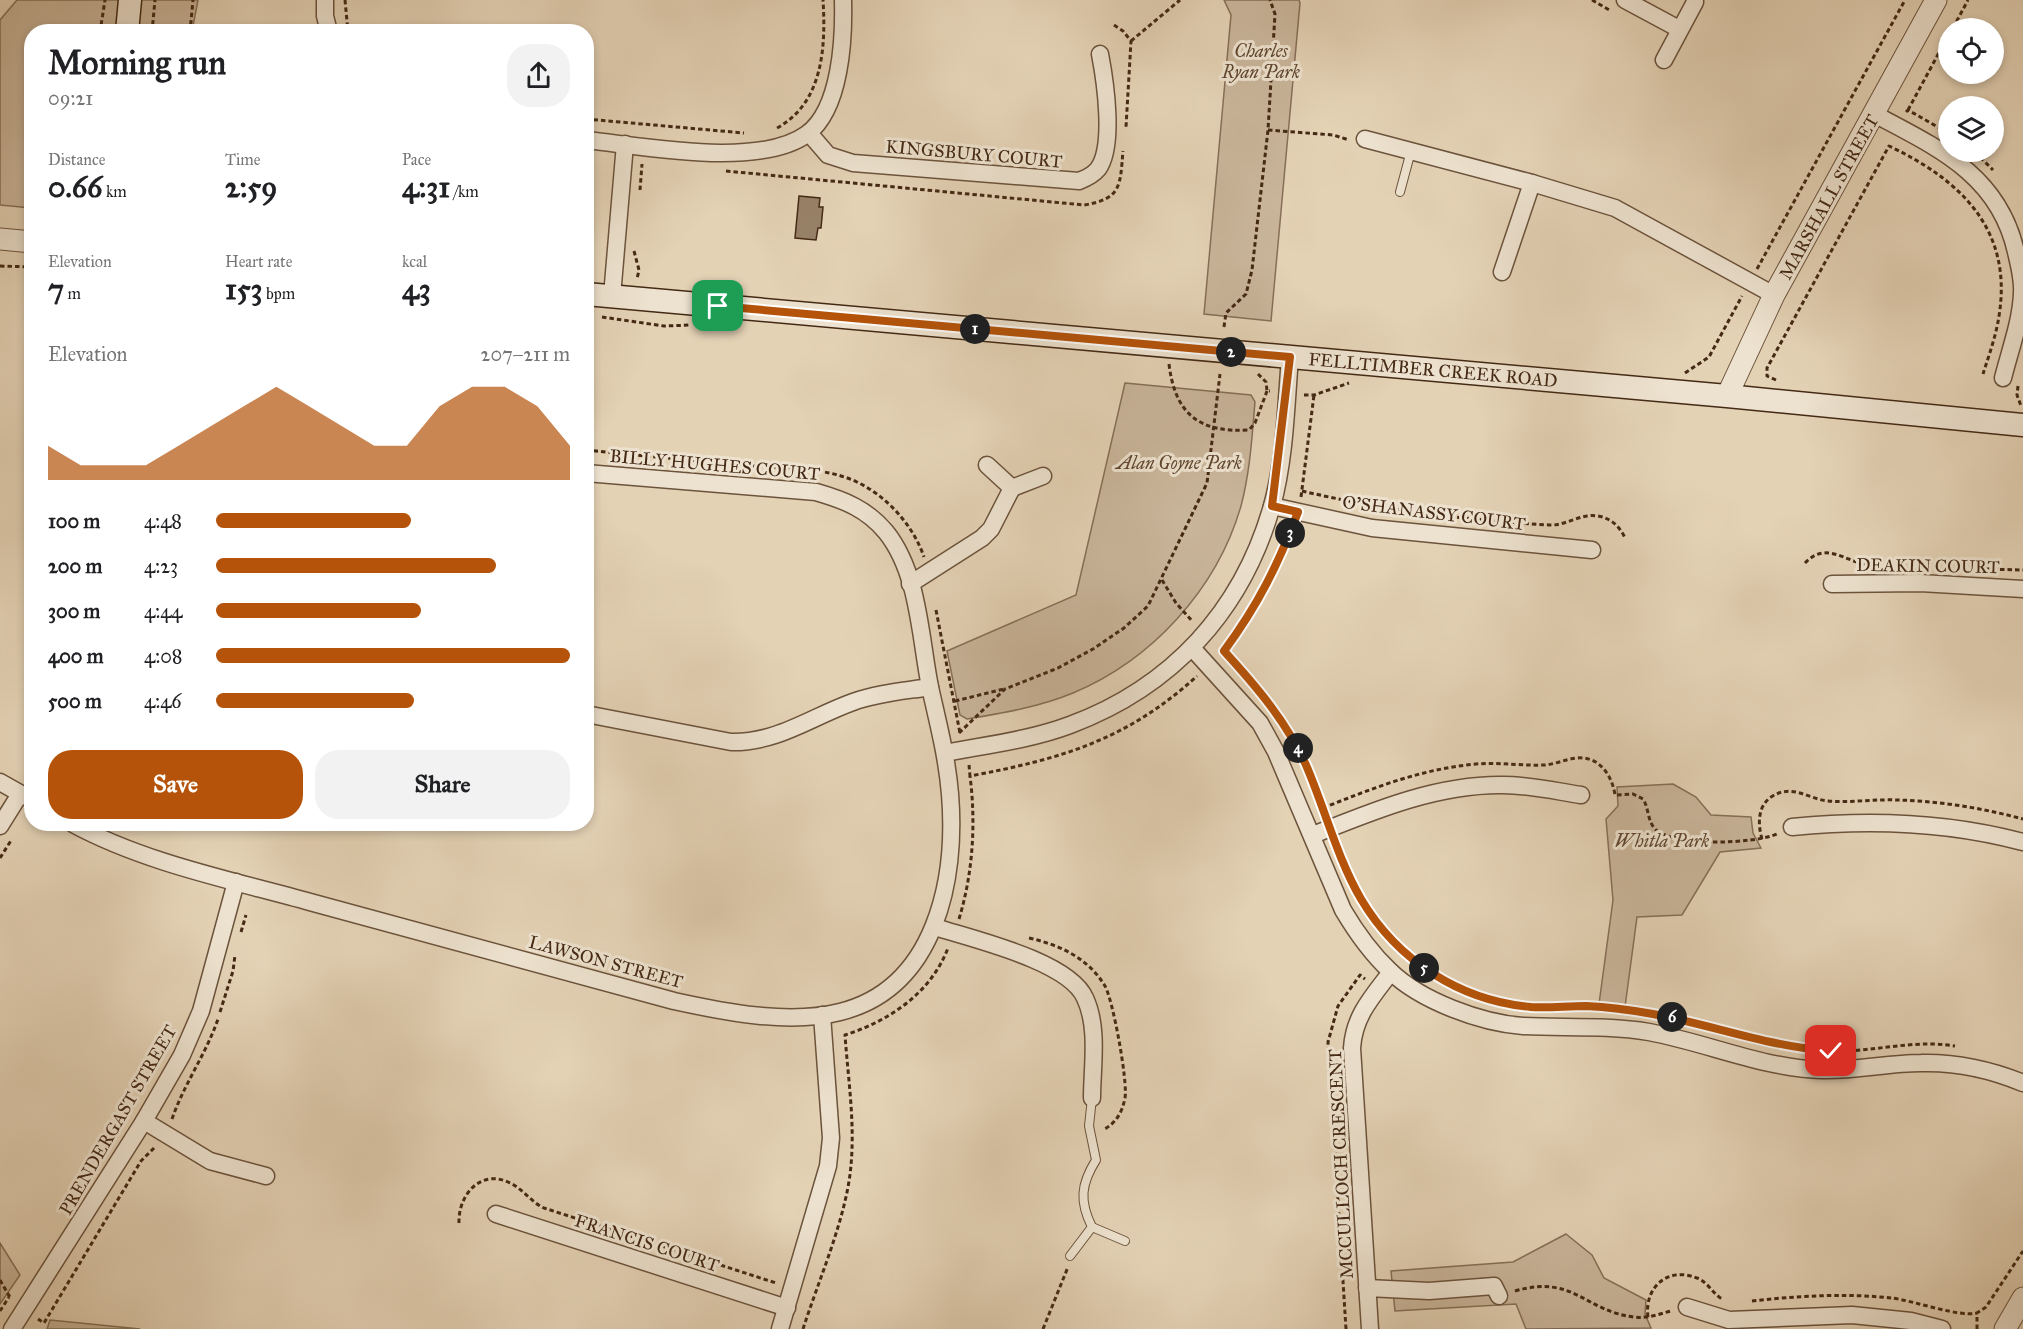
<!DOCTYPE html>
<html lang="en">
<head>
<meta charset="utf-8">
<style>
	body { margin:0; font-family:"IM FELL Great Primer",serif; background:#f2f2f2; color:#202124; height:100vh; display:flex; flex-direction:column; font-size:22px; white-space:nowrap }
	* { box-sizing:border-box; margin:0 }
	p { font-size:20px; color:#757577 }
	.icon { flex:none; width:33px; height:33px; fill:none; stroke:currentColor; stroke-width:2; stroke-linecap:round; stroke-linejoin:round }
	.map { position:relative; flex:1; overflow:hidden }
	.drawer { position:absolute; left:24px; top:24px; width:570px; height:807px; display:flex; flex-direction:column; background:#fff; border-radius:24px; box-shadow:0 3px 9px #0003 }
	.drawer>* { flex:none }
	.buttons { position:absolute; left:1938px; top:18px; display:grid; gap:12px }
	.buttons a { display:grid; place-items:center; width:66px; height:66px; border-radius:50%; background:#fff; box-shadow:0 3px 9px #0003; font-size:30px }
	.pin { position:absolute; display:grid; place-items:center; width:51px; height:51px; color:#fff; margin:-26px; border-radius:12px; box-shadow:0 3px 9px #0006 }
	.km { position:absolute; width:30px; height:30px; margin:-15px; border-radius:50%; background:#222; color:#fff; font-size:16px; line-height:30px; text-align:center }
	.round { display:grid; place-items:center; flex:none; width:63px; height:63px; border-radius:24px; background:#f2f2f2 }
	.head { display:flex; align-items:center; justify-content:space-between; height:102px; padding:0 24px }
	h1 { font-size:33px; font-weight:800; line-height:45px }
	.stats { display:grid; grid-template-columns:repeat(3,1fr); gap:9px; height:102px; padding:6px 24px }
	.stats div { display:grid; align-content:center }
	.stats b { font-size:30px; font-weight:800 }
	.stats small { font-size:16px; font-weight:400 }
	.stats p { font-size:16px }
	.chart { height:168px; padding:12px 24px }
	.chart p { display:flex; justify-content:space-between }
	.chart svg { width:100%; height:108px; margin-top:6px; fill:#b45309; opacity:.7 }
	.button { display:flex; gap:12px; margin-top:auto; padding:12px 24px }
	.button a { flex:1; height:69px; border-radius:24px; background:#b45309; color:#fff; font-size:24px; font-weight:800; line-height:69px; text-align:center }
	.button a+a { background:#f2f2f2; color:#202124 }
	ul { padding:0 24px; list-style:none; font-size:20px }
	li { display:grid; grid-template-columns:96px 72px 1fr; align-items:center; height:45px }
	li i { height:15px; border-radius:8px; background:#b45309 }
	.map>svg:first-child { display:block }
	.green { fill:#c9b59a; stroke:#866f57; stroke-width:1.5 }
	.building { fill:#978168; stroke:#442914; stroke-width:1.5 }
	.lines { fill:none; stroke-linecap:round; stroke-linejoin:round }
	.service-casing { stroke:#6c533c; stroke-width:10 }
	.minor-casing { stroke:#6c533c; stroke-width:19 }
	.tertiary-casing { stroke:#6c533c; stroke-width:23 }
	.secondary-casing { stroke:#442914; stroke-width:25 }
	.path { stroke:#442914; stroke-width:3; stroke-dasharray:4.5 3; stroke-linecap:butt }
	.service { stroke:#ede2cf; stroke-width:8 }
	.minor { stroke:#ede2cf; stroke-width:16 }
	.tertiary { stroke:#ede2cf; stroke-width:21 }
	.secondary { stroke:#ede2cf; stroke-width:22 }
	.route-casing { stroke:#fff; stroke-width:12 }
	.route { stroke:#b45309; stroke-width:8 }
	.labels { text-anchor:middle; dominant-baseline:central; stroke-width:6; stroke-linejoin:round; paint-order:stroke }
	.park-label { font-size:18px; font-style:italic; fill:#5f452f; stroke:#ede2cf }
	.street-label { font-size:18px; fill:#442914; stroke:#ede2cf }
</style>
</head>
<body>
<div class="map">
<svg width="2023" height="1329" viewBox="0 0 2023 1329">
	<rect width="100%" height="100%" fill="#e4d2b5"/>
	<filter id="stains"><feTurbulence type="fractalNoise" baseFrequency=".00333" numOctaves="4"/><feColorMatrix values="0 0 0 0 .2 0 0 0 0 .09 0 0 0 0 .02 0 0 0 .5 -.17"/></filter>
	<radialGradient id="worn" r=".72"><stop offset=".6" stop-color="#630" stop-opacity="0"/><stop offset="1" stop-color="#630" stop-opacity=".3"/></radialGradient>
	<g class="green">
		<path d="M17,0H198L193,26L195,31L32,32L31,208L0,205V20Z"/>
		<path d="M1224,0H1299L1300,3L1271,321L1204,314L1231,15Z"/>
		<path d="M1125,383L1251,395L1255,402C1252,437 1250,472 1241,506C1217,589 1152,660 1073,693C1039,707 1003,713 967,719L960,715L947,651L1076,595Z"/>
		<path d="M1673,784L1696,797L1711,815L1751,817L1753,833L1761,848L1720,852L1682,915L1637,917L1625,1007L1599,1004L1613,900L1606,819L1618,806L1617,787Z"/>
		<path d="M1566,1234L1592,1255L1604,1278L1646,1300L1645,1314L1651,1328L1526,1329L1516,1304L1395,1311L1391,1271L1513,1262Z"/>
		<path d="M0,1243L20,1275L0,1304Z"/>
		<path d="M50,1320L140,1329H47Z"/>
	</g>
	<path class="building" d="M799,196L820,198L819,207H823L821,228H818L816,240L795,238Z"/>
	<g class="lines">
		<g class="service-casing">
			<g id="service">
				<path d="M1400,192L1411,151"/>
				<path d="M1092,1098L1089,1126L1096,1160C1081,1184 1079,1201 1092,1227"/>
				<path d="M1070,1256L1092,1227L1125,1241"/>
			</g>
		</g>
		<g class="minor-casing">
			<g id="minor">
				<path d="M325,0V16L329,32"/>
				<path d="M1625,0L1679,29"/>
				<path d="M1664,60L1695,2"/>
				<path d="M1874,114C1938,148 1999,175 2016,252C2019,265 2023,279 2022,293C2021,321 2010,350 2003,378"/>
				<path d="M809,133L828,155L853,163L1079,181C1087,178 1093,175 1098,169C1115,146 1105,80 1100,54"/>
				<path d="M1365,139L1532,183L1615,208L1774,295"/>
				<path d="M586,140C644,146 759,169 807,134C841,109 844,38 843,0"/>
				<path d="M1502,272L1532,183"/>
				<path d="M612,296L625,144"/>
				<path d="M987,465L1012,488L1043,476"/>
				<path d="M1272,506L1372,528L1592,550"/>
				<path d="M910,584L982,538L991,529L1012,488"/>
				<path d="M1832,584L1920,583L2023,589"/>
				<path d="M1193,649L1260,723L1276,752L1343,910C1356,932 1372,954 1390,971C1421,1001 1481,1023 1523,1026C1565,1028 1607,1025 1649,1032C1708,1043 1762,1068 1822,1070C1855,1071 1888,1063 1921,1063C1955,1062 1992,1070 2023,1083"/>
				<path d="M586,714L731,742C777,743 811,717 853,702C877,693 905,691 930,687"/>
				<path d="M945,753C986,745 1030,740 1070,725C1172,687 1242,611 1272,506C1285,459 1286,406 1290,357"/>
				<path d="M0,782L32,800"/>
				<path d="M73,824C145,863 231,880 310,902C431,935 552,968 674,1001C724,1012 789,1025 840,1012C936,988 957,879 950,794C947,757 938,723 930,687C920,637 919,573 886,532C867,509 844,500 816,492L586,473"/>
				<path d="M0,826L20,794"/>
				<path d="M1792,827C1870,819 1948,822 2023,842"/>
				<path d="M1313,835C1373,811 1437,784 1503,785C1529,785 1555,791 1581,795"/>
				<path d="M935,927C972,939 1069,961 1085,998C1099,1028 1092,1066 1092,1098"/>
				<path d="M144,1121L210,1161L266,1176"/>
				<path d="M496,1214L787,1308"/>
				<path d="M1367,1288L1429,1291L1494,1286L1499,1296"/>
				<path d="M1687,1307L1729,1320L1852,1315L1911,1321L1942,1329"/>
				<path d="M12,1329L144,1121L182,1055L201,1011L236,882"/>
				<path d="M780,1329L828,1166L831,1138L822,1015"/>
				<path d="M1370,1329L1352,1048C1354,1016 1372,997 1391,972"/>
			</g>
		</g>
		<g class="tertiary-casing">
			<g id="tertiary">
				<path d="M0,239L32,242"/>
				<path d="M1727,396L1774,295L1936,0"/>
				<path d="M2005,1329L2023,1298"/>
			</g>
		</g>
		<g class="secondary-casing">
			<g id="secondary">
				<path d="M127,32L130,0"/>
				<path d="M586,294L1727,396L2023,425"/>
			</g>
		</g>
		<g class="path">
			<path d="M345,0L348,32"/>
			<path d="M1592,0L1611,11"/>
			<path d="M1114,25L1123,31L1131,41L1126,127"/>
			<path d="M1953,28L1968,0"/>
			<path d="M100,32L105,0"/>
			<path d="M152,32L155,0"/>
			<path d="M190,32L193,0"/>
			<path d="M1131,41L1180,0"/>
			<path d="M1908,110L1948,36"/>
			<path d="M1906,112L1908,110L1948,133"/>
			<path d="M586,119L744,133"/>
			<path d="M777,128C823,103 826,47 823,0"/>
			<path d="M1268,130L1333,135L1349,140"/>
			<path d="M1975,152L1993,170"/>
			<path d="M726,171L1084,205C1122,199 1120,185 1123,151"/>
			<path d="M640,190L642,164"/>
			<path d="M634,251L639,270L637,279"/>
			<path d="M0,266L32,267"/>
			<path d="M1757,269L1905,0"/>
			<path d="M602,317L664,326L691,325"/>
			<path d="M1224,327L1226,313L1246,294L1252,270L1268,130L1275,14L1270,0"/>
			<path d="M1169,364C1175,414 1199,433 1249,430L1255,423L1267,391"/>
			<path d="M1685,373L1709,357L1742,296"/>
			<path d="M1258,374L1266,382L1267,391H1270"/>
			<path d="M1776,380L1767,376V368L1889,146C1961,180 2013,230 1999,316C1996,336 1989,355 1983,374"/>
			<path d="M2018,386L2017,395L2021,406"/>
			<path d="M1304,395H1314L1349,383"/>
			<path d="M586,450C643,456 699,461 756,466C788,468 825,468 855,481C887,496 913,525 924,557"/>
			<path d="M1302,491C1383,510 1465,520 1549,525C1566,526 1581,513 1598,516C1611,518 1620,527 1625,538"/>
			<path d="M1301,497L1314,395"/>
			<path d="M1293,526L1253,611L1224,651C1275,706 1298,743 1324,813"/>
			<path d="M1805,563C1826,541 1844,561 1868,565"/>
			<path d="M1985,569L2023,570"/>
			<path d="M1162,580L1176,603L1193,622"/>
			<path d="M936,610L960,733"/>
			<path d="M955,701L1004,689"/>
			<path d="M959,733L1005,689L1058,668L1093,649L1124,628L1148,606L1207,483L1220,374"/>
			<path d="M969,765L970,776C1061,759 1127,740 1197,676"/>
			<path d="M1323,808C1373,788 1421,769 1476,764C1500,762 1522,766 1545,765C1556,764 1566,759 1577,758C1599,756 1612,775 1615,795L1633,794L1643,799C1649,808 1647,820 1655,829C1673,847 1754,844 1777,834"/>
			<path d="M1762,839C1758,825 1757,807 1771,797C1792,783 1808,799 1828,801C1850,803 1874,799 1897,800C1939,801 1982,808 2023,819"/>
			<path d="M1336,842C1365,911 1393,961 1466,990C1488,998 1509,1005 1532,1007C1569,1009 1604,1006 1641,1012C1704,1022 1764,1048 1828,1051C1871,1053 1911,1039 1955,1046"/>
			<path d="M0,858L12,839"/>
			<path d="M959,919C973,873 976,823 970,776"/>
			<path d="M241,932L246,915"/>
			<path d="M1029,938C1060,945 1088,958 1105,986C1113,1000 1128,1082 1125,1098C1122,1113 1116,1123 1103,1130"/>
			<path d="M220,1012L233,971L235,955"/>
			<path d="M172,1119C184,1084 206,1054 218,1019"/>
			<path d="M459,1223C458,1195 481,1168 510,1183C523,1189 531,1202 544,1208L776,1283"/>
			<path d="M0,1280L11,1299"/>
			<path d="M1515,1291C1574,1274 1584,1311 1634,1317C1647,1319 1659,1314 1671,1311"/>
			<path d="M1752,1301C1797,1296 1846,1293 1891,1298C1912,1300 1961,1318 1977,1313"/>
			<path d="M0,1311L9,1297"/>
			<path d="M1648,1317C1644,1288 1667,1266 1697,1278C1708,1282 1712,1293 1722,1299"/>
			<path d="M38,1319L44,1323L141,1161L155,1147"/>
			<path d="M803,1329C819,1279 847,1216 851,1165C855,1122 848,1078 845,1035C889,1021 931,993 948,948"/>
			<path d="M1043,1329L1068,1267"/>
			<path d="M1346,1329L1328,1042L1338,1006L1360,975L1365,979"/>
			<path d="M1977,1329V1313L1986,1307L2023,1251"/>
		</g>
		<use href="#service" class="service"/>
		<use href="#minor" class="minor"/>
		<use href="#tertiary" class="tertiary"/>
		<use href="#secondary" class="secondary"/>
	</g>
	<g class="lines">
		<g class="route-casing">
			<path id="route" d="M718,306L1290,357L1272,506L1298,512C1278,565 1258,605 1224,651C1256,686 1286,721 1306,765C1325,809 1337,858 1361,899C1397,960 1460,1001 1531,1007C1549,1008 1567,1006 1586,1006C1608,1007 1631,1010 1653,1014C1713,1025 1770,1047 1831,1051"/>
		</g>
		<use href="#route" class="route"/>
	</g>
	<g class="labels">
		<g class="park-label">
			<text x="1261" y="51">Charles<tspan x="1261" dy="21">Ryan Park</tspan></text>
			<text x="1179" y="463">Alan Goyne Park</text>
			<text x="1662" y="841">Whitla Park</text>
		</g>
		<g class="street-label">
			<text transform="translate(974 154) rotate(5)">KINGSBURY COURT</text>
			<text transform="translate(1829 197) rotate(-61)">MARSHALL STREET</text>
			<text transform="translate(1433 370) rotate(5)">FELLTIMBER CREEK ROAD</text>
			<text transform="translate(715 465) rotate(5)">BILLY HUGHES COURT</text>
			<text transform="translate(1434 513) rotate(7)">O'SHANASSY COURT</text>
			<text transform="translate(1928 566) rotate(1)">DEAKIN COURT</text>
			<text transform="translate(606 962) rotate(15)">LAWSON STREET</text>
			<text transform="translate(118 1120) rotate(-60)">PRENDERGAST STREET</text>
			<text transform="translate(1341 1164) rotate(-93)">MCCULLOCH CRESCENT</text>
			<text transform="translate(647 1243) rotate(18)">FRANCIS COURT</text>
		</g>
	</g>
	<rect width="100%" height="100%" filter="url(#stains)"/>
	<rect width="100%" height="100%" fill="url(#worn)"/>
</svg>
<div class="buttons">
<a><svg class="icon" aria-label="locate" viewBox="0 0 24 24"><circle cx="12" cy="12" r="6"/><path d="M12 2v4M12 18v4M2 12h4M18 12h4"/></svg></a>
<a><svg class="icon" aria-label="layers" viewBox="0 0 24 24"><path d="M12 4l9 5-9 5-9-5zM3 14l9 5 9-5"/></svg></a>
</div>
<div class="pin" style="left:718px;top:306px;background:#1e9e55"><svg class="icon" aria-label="arrive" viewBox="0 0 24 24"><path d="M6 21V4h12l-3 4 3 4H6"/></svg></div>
<div class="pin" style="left:1831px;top:1051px;background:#d93025"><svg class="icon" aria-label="check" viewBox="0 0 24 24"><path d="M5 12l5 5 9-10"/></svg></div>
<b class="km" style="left:975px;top:329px">1</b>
<b class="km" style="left:1231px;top:352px">2</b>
<b class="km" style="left:1290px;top:533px">3</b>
<b class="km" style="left:1298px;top:748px">4</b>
<b class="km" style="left:1424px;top:968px">5</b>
<b class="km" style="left:1672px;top:1017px">6</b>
<section class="drawer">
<div class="head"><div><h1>Morning run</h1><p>09:21</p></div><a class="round"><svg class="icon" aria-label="share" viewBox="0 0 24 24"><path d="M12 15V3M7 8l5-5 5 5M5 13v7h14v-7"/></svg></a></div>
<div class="stats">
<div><p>Distance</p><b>0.66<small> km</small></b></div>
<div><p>Time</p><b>2:59</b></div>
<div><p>Pace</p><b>4:31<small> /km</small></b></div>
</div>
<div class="stats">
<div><p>Elevation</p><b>7<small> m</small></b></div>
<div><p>Heart rate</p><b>153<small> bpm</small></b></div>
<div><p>kcal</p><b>43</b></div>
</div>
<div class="chart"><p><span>Elevation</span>207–211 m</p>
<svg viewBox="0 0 160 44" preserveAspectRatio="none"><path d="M0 44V30L10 38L20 38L30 38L40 30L50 22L60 14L70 6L80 14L90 22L100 30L110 30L120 14L130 6L140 6L150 14L160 30V44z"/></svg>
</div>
<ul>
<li><b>100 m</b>4:48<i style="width:55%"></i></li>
<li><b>200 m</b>4:23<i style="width:79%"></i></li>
<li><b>300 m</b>4:44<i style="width:58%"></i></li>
<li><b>400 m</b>4:08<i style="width:100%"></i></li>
<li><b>500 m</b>4:46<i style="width:56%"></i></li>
</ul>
<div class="button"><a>Save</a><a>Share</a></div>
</section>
</div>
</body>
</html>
